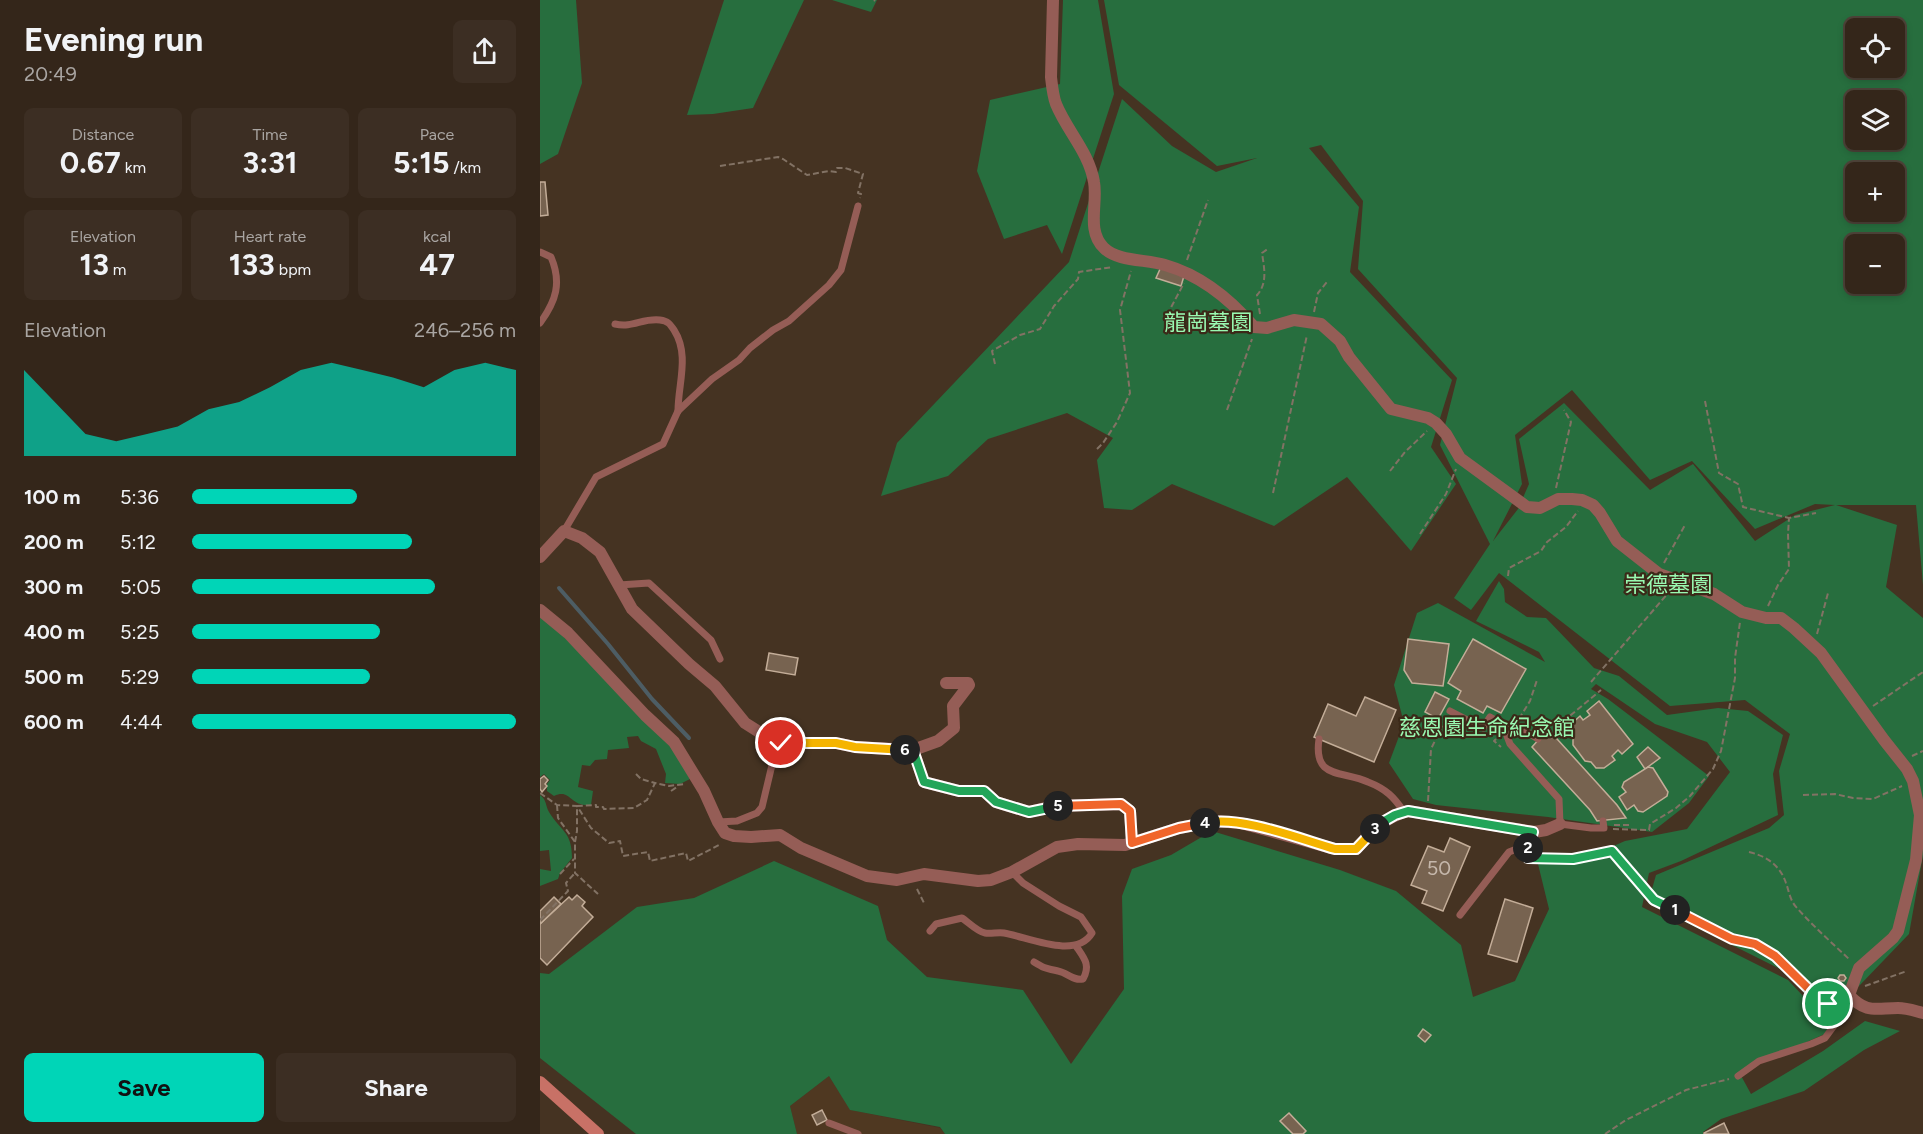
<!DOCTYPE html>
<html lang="en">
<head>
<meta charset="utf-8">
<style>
	body { margin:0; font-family:Figtree,"Noto Sans TC",sans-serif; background:#3c2e23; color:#f1f3f6; height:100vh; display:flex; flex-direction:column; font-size:22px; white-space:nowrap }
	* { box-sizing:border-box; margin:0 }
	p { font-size:20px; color:#a9a5a2 }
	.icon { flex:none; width:33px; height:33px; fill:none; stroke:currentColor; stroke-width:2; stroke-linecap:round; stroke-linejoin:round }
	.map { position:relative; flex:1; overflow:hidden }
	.drawer { display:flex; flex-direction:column; background:#34261a; width:540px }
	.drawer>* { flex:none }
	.fabs { position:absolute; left:1305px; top:18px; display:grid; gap:12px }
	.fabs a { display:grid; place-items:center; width:60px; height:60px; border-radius:9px; background:#34261a; box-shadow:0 3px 9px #0003,0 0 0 2px #4e4339; font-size:30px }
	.pin { position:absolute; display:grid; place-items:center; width:51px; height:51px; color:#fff; margin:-26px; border:3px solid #fff; border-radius:50%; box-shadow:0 2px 6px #0007 }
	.km { position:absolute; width:30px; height:30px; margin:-15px; border-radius:50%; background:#222; color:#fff; font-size:16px; line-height:30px; text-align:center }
	.round { display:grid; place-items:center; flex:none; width:63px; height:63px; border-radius:9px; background:#3c2e23 }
	.overview { display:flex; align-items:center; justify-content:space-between; height:102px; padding:0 24px }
	h1 { font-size:33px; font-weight:700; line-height:45px }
	.stats { display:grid; grid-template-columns:repeat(3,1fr); gap:9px; height:102px; padding:6px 24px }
	.stats div { display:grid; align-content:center; border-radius:9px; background:#3c2e23; text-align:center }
	.stats b { font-size:30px; font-weight:700 }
	.stats small { font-size:16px; font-weight:400 }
	.stats p { font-size:16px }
	.chart { height:168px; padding:12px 24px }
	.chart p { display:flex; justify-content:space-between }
	.chart svg { width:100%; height:108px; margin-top:6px; fill:#00d5b7; opacity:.7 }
	.primary-button { display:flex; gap:12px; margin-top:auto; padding:12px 24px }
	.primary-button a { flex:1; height:69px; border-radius:9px; background:#00d5b7; color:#111; font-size:24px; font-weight:700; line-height:69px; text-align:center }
	.primary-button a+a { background:#3c2e23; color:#f1f3f6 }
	ul { padding:0 24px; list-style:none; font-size:20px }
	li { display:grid; grid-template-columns:96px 72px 1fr; align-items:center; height:45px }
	li i { height:15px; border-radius:8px; background:#00d5b7 }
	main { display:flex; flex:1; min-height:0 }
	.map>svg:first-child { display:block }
	.built { fill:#4f3821 }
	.green { fill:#276e3e; fill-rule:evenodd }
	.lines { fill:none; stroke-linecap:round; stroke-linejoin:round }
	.stream { stroke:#4d5d64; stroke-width:4 }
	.building { fill:#776350; stroke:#c3ad98; stroke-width:1.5 }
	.path { stroke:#827264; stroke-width:2; stroke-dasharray:6 3; stroke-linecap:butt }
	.lane { stroke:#955d56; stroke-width:7 }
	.street { stroke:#955d56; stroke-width:12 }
	.secondary { stroke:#c87166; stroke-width:12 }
	.split-1-casing { stroke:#fff; stroke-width:12 }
	.split-2-casing { stroke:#fff; stroke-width:12 }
	.split-3-casing { stroke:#fff; stroke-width:12 }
	.split-4-casing { stroke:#fff; stroke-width:12 }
	.split-5-casing { stroke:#fff; stroke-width:12 }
	.split-6-casing { stroke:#fff; stroke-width:12 }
	.split-7-casing { stroke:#fff; stroke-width:12 }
	.split-1 { stroke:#f0652b; stroke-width:8 }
	.split-2 { stroke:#22a559; stroke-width:8 }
	.split-3 { stroke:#22a559; stroke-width:8 }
	.split-4 { stroke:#f5b400; stroke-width:8 }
	.split-5 { stroke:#f0652b; stroke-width:8 }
	.split-6 { stroke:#22a559; stroke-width:8 }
	.split-7 { stroke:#f5b400; stroke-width:8 }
	.labels { text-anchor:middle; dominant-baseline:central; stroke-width:4.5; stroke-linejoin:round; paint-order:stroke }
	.number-label { font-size:20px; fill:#c5b7ab }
	.park-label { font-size:22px; fill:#99f9b1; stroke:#3b2918 }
</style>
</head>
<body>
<main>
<section class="drawer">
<div class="overview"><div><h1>Evening run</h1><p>20:49</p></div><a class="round"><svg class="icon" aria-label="share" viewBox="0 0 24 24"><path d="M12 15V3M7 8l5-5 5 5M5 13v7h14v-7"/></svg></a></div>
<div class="stats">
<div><p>Distance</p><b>0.67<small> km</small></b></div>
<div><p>Time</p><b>3:31</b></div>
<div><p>Pace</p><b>5:15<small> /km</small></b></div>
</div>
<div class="stats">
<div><p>Elevation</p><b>13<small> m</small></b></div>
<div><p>Heart rate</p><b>133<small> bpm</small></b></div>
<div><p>kcal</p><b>47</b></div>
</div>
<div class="chart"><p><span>Elevation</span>246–256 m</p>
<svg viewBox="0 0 160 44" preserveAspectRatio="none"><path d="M0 44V9L10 22L20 35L30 38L40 35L50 32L60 25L70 22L80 16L90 9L100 6L110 9L120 12L130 16L140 9L150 6L160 9V44z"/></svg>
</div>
<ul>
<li><b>100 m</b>5:36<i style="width:51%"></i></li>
<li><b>200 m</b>5:12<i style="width:68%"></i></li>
<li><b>300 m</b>5:05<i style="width:75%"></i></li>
<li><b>400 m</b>5:25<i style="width:58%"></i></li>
<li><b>500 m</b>5:29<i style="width:55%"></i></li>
<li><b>600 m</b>4:44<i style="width:100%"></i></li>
</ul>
<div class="primary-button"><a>Save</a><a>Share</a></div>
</section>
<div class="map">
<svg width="1383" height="1134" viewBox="0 0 1383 1134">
	<rect width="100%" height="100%" fill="#453322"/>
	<path class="built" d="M289,1076L311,1110L400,1128L405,1134H257L250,1106Z"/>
	<g class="green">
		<path d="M0,0H36L42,83L18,154L0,164Z"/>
		<path d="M184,0H264L213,108L173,114L147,115Z"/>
		<path d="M292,0H337L331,12Z"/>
		<path d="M523,0H558L574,94L522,254L507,225L464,239L437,171L450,100L520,84Z"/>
		<path d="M564,0H1383V585L1376,505H1296L1357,525L1346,587L1383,618V855L1369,934L1295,1011L1256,977L1108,903L1116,875L1229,828L1244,815L1239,771L1250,734L1205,700L1130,706L959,573L931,610L914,598L950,544L900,445L917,378L818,269L823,201L781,145L769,148L819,207L810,272L912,380L891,447L916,484L871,551L807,477L734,526L632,484L592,510L564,508L557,460L573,438L527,413L448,439L408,476L341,496L357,443L529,262L582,99L632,146L676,172L717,158L677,166L579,85ZM1316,28H1354V68H1316ZM1316,100H1354V140H1316ZM1316,172H1354V212H1316ZM1316,244H1354V284H1316ZM1032,390L1110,480L1152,461L1215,529L1275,504L1295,505L1255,515L1215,541L1153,464L1110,490L1024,403L979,439L989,484L978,509L953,541L982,484L975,435Z"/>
		<path d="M959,581L964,589L965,602L987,617L1006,618L1054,668L1079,676L1127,715L1178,708L1208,711L1243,735L1233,774L1238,815L1141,861L1109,873L1102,907L1248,980L1264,997L1290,1013L1287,1033L1199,1072L1211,1094L1283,1051L1325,1021L1360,1031L1324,1050L1264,1091L1181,1119L1163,1132V1134H405L400,1127L310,1110L289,1076L250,1106L257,1134H96L0,1058V973L9,974L97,907L154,898L234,861L338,906L347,940L387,977L483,990L531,1064L584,989L582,896L592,869L631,855L672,831L800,870L856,891L921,945L933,997L975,981L1009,909L998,864L1034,863L1085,841L1147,829L1190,772L1167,742L1115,724L1056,684L1051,689L1068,699L1169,776L1149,803L1112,832L1008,817L896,805L873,799L849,763L864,723L854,685L877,613L898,603L1005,662L999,652L936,621Z"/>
		<path d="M0,617L18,631L130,744L150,779L140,784L125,783L126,774L116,749L101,741L98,736L87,737L89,748L68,750L67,759L55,760L50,766L42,765L38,787L53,791L51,805C29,807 31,788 14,796L7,791V784L10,780L4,774L0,777Z"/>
		<path d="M0,795C7,800 5,805 9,812C21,832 32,831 32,858L20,873L18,879L0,886V869L11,871L9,850L0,851Z"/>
	</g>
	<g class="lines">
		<path class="stream" d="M19,588L68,644L112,699L149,738"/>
	</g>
	<g class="building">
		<path d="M0,182H5L8,215L0,216Z"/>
		<path d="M621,267L644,276L641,286L616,278Z"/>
		<path d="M868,639L909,644L903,686L872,683L864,670Z"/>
		<path d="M933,639L986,669L961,713L947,706L943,713L917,699L921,691L908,683Z"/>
		<path d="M229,653L258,658L255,675L226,670Z"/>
		<path d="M895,692L909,699L898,719L885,712Z"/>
		<path d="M825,697L856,710L834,762L774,737L788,704L816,716Z"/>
		<path d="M1059,701L1093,744L1082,754L1078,750L1072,756L1075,760L1064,768H1056L1051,762L1045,761L1033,745V739L1028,733L1029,726L1040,716L1043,720L1050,715L1047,711Z"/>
		<path d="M1008,729L1077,805L1086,818L1057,821L1050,810L992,747Z"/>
		<path d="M1108,747L1120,758L1105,769L1097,757Z"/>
		<path d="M1108,767L1113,768L1128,792L1127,796L1103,812L1098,811L1094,805L1087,810L1079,797L1086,792L1082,787L1084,782Z"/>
		<path d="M4,776L8,780L5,784L7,786L2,792L0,789V779Z"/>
		<path d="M910,838L930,847L903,911L882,903L887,891L871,885L888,846L904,852Z"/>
		<path d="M37,895L45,902L42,906L53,917L7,965L0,958V924L29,897L32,900Z"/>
		<path d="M14,897L21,904L0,924V911Z"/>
		<path d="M965,899L993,908L977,962L948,954Z"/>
		<path d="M1300,975H1304L1306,978L1304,981H1300L1298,978Z"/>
		<path d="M883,1029L891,1035L885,1042L878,1036Z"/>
		<path d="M282,1110L287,1120L277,1125L272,1115Z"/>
		<path d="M749,1113L766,1131L763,1134H753L740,1121Z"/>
		<path d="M1184,1123L1189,1134H1164V1133Z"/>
	</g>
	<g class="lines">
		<g class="path">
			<path d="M334,0L335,1"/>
			<path d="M180,166L238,157L243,159L267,175L289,171L296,172L297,168H305L323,174L318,193L321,194L320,198"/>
			<path d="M647,260L668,200"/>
			<path d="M774,312L778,293L787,282"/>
			<path d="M720,314L717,295C728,283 724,267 722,253L729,248"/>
			<path d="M627,315L644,283"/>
			<path d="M455,364L452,351L480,335L500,329L514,306L538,279L539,272L573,267"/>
			<path d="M1165,401L1179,473L1198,484L1203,507L1249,518"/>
			<path d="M687,410L712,339"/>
			<path d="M557,449L563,443L577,422L590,393L580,310L591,271"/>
			<path d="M850,471L865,452L887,431"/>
			<path d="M1016,488L1031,422L1024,410"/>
			<path d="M733,493L767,335"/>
			<path d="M880,534L906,494L916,469"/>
			<path d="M1124,563L1145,525"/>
			<path d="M968,576L969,568L1001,551L1007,542L1026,527L1038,511"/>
			<path d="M1228,606L1238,585L1249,569L1248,534L1249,518L1276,513"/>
			<path d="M1277,634L1288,593"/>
			<path d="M1051,682L1130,591"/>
			<path d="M1333,706L1383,672"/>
			<path d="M980,716L1009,732L1015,738"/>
			<path d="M979,719L990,701L997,680"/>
			<path d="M1017,734L1014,729L1061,690"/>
			<path d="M1007,735L1013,740"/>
			<path d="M956,739L954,741L961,747"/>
			<path d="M1372,756L1383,751"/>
			<path d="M96,774L101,779L115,783"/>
			<path d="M131,791L137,787"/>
			<path d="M0,793L17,805L37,806L51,828L69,843L80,841L83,856L108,852L110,861L146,853L148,861L181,844"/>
			<path d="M1263,795L1295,794L1313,798L1333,799L1362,786"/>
			<path d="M888,801L891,749L906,718"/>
			<path d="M17,805L18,818L35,842V873L58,894"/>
			<path d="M1074,825H1090"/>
			<path d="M1073,829L1109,830L1110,824L1136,808L1150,796L1173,769L1181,751L1195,678V658L1200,622"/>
			<path d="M35,842L37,831V806L56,805V807H63L64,809L94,808L107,800L115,783L129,786L145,784"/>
			<path d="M1209,852C1226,856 1240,865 1246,883C1249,891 1250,901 1257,908C1273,926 1292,943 1310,960"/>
			<path d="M988,854V858L1033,859L1073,851L1114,899L1192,939L1215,944L1235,956L1281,1001L1288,1004L1298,1000"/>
			<path d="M20,874L34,859"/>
			<path d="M377,889L385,905"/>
			<path d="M0,920L28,891L26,883L35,873"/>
			<path d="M1325,986L1367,971"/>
			<path d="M1065,1134L1086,1120L1146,1090L1189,1079"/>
		</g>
		<g class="lane">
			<path d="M0,252L11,257C22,283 16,301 0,323"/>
			<path d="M75,324C93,328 102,318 120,320C128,321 130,324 134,330C150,355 138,384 138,411"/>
			<path d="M24,531L56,477L123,444L138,411L172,379L199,360L210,348L233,330L249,321L289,285L301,270L318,206"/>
			<path d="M79,585L109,583L171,640L180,659"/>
			<path d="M910,711L943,728L950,717L970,728"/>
			<path d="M779,739C773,780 802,770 828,782C846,789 854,797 864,812"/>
			<path d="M998,739L979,727L970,728L967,736L970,744L1019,799L1020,824L1051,828H1064L1063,821"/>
			<path d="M178,822L197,821L217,813L222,807L232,765L241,743"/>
			<path d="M920,915L969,852L989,844L994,832"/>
			<path d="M390,931L396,924L422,918C428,922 438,932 445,933C451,934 458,932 464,933C488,937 536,960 552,933L541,917L519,906L483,883L472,872"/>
			<path d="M494,962C507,970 506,968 518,971C528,973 533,981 543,979C551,965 544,958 536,946"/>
			<path d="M1198,1076L1219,1061L1271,1044L1285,1038L1313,1000"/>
			<path d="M289,1123L318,1134"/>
		</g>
		<g class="street">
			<path d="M513,0L511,77C512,86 513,96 516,104C527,131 549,152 554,182C558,203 546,231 564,248C578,262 607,259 625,265C660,275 690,299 714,327L727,328L754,320L781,324L800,341L809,357L851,409L888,418L896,423L906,434L920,458L987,507L1000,508L1018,499H1032L1042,500L1053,505L1060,513L1077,541L1119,574L1174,594L1202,612L1226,618H1241L1254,628L1281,653L1344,740L1367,769L1373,781L1380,815L1376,860L1358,931L1353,938L1319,968L1309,995C1326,1014 1336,1008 1358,1008C1367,1008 1375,1011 1383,1013"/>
			<path d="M0,557L24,531L42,538L60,552L92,609L149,664L175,686L205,723L227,737L241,743H296L315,747L373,750L398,741L414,728L413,706L429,685L428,683H406"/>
			<path d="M0,610L28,633L105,715L134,742L164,791L178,822L185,833L194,836L211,837L240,835L261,848L327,876L357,880L384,874L438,881L451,880L472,872L517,847L538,844L585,845L639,828L674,821L701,823L795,849H816C833,831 843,818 868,811L994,832L1006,830L1020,824"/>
			<path d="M373,750L384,782L419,791H444L456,802L489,812L513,806L581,804L590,811L592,843"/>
		</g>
		<path class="secondary" d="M0,1082L58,1134"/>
	</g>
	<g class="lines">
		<g class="split-1-casing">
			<path id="split-1" d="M1135,910L1192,939L1215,944L1235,956L1281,1001L1288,1004"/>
		</g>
		<g class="split-2-casing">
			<path id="split-2" d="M988,848V858L1033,859L1072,851L1114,900L1135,910"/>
		</g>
		<g class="split-3-casing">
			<path id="split-3" d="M835,829L841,823L855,815L868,811L993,832L988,848"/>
		</g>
		<g class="split-4-casing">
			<path id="split-4" d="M665,823C700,815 760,839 795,849H816L835,829"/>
		</g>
		<g class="split-5-casing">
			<path id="split-5" d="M518,806L581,804L590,811L592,843L639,828L665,823"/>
		</g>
		<g class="split-6-casing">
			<path id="split-6" d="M365,750H373L384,782L419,791H444L456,802L489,812L518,806"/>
		</g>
		<g class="split-7-casing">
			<path id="split-7" d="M241,743H296L315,747L365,750"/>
		</g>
		<use href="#split-1" class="split-1"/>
		<use href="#split-2" class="split-2"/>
		<use href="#split-3" class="split-3"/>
		<use href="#split-4" class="split-4"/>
		<use href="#split-5" class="split-5"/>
		<use href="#split-6" class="split-6"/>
		<use href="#split-7" class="split-7"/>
	</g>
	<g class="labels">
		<g class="number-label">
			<text x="899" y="868">50</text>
		</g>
		<g class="park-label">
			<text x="668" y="322">龍崗墓園</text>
			<text x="1128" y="584">崇德墓園</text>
			<text x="947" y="727">慈恩園生命紀念館</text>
		</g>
	</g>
</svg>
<div class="fabs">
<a><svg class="icon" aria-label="locate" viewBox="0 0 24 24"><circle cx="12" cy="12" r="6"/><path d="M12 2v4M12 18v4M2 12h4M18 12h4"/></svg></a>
<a><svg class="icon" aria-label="layers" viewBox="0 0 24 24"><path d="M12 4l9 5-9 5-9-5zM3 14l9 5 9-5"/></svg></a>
<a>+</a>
<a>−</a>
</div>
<div class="pin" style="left:1288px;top:1004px;background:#1e9e55"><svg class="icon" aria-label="arrive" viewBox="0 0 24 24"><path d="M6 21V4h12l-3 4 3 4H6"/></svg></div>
<div class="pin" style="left:241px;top:743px;background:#d93025"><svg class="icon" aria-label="check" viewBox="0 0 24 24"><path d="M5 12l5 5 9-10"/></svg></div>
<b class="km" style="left:1135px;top:910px">1</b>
<b class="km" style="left:988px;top:848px">2</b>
<b class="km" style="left:835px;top:829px">3</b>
<b class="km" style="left:665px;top:823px">4</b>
<b class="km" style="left:518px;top:806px">5</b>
<b class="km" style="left:365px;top:750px">6</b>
</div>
</main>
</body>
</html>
